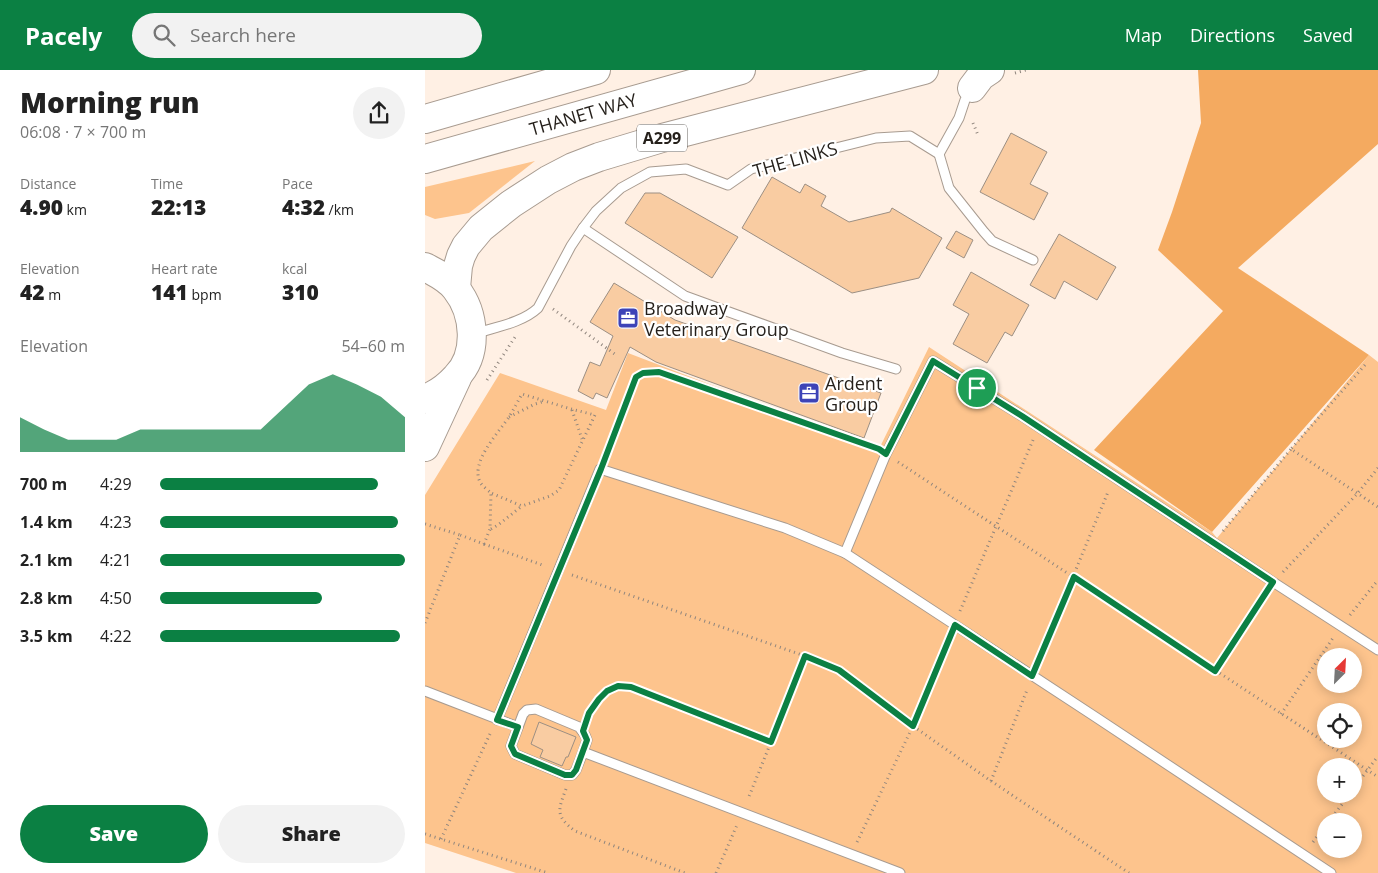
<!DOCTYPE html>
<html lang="en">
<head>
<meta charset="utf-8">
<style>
	body { margin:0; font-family:"Open Sans",sans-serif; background:#f2f2f2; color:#222; height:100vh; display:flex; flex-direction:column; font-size:19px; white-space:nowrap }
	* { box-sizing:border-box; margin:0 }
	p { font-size:16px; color:#767676 }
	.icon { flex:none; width:28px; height:28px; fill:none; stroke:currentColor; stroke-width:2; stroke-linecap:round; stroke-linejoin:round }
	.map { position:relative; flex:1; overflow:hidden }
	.sheet { display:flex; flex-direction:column; background:#fff; width:425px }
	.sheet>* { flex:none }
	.needle { width:32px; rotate:24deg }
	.fabs { position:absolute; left:892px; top:578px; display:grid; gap:10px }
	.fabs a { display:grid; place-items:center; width:45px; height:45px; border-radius:50%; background:#fff; box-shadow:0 2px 12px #0003; font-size:25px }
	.pin { position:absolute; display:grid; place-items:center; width:42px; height:42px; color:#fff; margin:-21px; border:2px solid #fff; border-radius:50%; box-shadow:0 1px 5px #0007 }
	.round { display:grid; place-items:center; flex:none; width:52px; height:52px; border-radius:26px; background:#f2f2f2 }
	.head { display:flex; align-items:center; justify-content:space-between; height:85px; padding:0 20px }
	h1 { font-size:28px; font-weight:800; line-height:38px }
	.figures { display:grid; grid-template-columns:repeat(3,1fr); gap:8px; height:85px; padding:5px 20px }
	.figures div { display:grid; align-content:center }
	.figures b { font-size:21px; font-weight:800 }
	.figures small { font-size:14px; font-weight:400 }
	.figures p { font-size:14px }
	.chart { height:140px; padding:10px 20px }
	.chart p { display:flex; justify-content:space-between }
	.chart svg { width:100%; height:90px; margin-top:5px; fill:#0b8043; opacity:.7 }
	.cta { display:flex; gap:10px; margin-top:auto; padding:10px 20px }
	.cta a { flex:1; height:58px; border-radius:30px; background:#0b8043; color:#fff; font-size:20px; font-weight:800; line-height:58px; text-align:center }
	.cta a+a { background:#f2f2f2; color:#222 }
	ul { padding:0 20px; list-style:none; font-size:16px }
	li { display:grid; grid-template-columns:80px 60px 1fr; align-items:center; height:38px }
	li i { height:12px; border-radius:6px; background:#0b8043 }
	header { display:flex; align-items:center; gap:30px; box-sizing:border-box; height:70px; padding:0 25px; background:#0b8043; color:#fff }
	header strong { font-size:24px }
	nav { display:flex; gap:28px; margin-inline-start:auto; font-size:18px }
	.search { width:350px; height:45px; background:#f2f2f2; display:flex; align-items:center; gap:12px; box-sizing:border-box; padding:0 18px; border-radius:28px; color:#767676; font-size:19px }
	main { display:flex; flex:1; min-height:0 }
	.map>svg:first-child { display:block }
	.green { fill:#fdc48d; fill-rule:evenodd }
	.forest { fill:#f4aa60 }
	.building { fill:#f9cca2; stroke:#9c8f83 }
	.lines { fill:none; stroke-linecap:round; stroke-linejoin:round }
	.service-casing { stroke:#a89b90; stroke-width:11 }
	.primary-casing { stroke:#a89b90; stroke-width:30 }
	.trunk-casing { stroke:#a89b90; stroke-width:30 }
	.path { stroke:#8f857d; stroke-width:3; stroke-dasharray:1 4; stroke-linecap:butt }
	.service { stroke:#fff; stroke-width:9 }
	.primary { stroke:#fff; stroke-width:28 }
	.trunk { stroke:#fff; stroke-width:28 }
	.route-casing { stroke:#fff; stroke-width:10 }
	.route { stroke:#0b8043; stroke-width:6 }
	.labels { text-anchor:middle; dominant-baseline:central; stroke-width:4.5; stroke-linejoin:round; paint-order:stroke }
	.shield { fill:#fff; stroke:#66625f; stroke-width:1 }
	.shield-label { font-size:16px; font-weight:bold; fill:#241f1a }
	.street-label { font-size:18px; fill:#241f1a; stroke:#fff }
	.poi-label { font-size:18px; fill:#241f1a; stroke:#fff; text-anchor:start }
</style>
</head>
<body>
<header>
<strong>Pacely</strong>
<div class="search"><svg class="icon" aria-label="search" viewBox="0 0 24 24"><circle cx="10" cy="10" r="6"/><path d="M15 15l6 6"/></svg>Search here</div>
<nav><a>Map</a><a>Directions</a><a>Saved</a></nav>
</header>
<main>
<section class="sheet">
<div class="head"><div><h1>Morning run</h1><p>06:08 · 7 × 700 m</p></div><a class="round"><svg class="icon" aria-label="share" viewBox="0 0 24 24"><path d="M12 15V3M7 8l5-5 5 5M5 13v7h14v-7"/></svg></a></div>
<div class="figures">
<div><p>Distance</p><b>4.90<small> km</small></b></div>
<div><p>Time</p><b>22:13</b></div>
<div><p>Pace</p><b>4:32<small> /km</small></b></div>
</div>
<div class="figures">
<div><p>Elevation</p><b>42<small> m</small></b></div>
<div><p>Heart rate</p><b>141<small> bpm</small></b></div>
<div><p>kcal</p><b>310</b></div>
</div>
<div class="chart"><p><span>Elevation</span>54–60 m</p>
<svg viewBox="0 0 160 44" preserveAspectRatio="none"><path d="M0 44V27L10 33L20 38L30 38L40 38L50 33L60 33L70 33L80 33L90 33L100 33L110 22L120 11L130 6L140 11L150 17L160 27V44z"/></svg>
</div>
<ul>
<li><b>700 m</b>4:29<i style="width:89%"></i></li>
<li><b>1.4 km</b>4:23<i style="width:97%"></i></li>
<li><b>2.1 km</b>4:21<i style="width:100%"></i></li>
<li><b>2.8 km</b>4:50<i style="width:66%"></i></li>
<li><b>3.5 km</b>4:22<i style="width:98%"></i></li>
</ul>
<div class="cta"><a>Save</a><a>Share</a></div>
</section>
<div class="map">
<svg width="953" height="803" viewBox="0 0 953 803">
	<rect width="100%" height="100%" fill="#fff0e4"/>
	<g class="green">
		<path d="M110,91L44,143L10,149L0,145V117Z"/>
		<path d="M504,277L787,462L792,468L944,285L953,292V803H91L0,773V425L75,303L181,340L203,283L454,379ZM901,586H929V614H901ZM901,641H929V669H901ZM901,696H929V724H901ZM901,751H929V779H901Z"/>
	</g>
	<path class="forest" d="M773,0H953V74L813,198L944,285L787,462L669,380L798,241L733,180L747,142L776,53Z"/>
	<g class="building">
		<path d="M586,63L622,82L605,114L623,123L609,150L555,122Z"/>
		<path d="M347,107L375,123L380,114L401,126L396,136L424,152L465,142L467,138L517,168L494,208L427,223L317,158Z"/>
		<path d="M220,123H235L313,167L287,208L200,153Z"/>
		<path d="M531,161L548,170L539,188L521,178Z"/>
		<path d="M634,164L691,197L672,230L639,211L630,229L605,215Z"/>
		<path d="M546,202L604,235L587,266L580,262L562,293L528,274L544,244L528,235Z"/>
		<path d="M189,213L250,250L456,323L439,368L231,292L205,277L182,328L171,323L168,329L153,321L165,292L175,296L188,266L165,252Z"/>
		<path d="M114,652L151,667L143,687H141L137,696L115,687L118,680L106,674Z"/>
	</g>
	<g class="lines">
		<g class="service-casing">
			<g id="service">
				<path d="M514,84L524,118L559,162L567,171L608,190"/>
				<path d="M514,84L534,48L540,30L546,20"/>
				<path d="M158,158L260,226L417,283L471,299"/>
				<path d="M49,264C70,257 97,253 113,238L146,176L158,158L171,141L196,118L225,102L261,99L303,115L326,99L451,68L485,66L514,84"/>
				<path d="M420,483L669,646L906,803"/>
				<path d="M0,621L93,657"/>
				<path d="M72,650L175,399L360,458L420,483L461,384L508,291L597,346L848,512L953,580"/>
				<path d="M158,682L151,700L147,705H140L90,684L86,676L98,644L102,640L111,639L154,657L160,665L162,670L158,682L475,803"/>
			</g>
		</g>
		<g class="primary-casing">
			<g id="primary">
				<path d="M0,197C11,203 23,208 31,219C50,243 54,284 31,307C22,317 12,324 0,329"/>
				<path d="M0,377L32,308"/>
			</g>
		</g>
		<g class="trunk-casing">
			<g id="trunk">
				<path d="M547,18L556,6L565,0"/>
				<path d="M0,49L171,0"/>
				<path d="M0,89L316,0"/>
				<path d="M31,218L33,196L36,186L41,176L56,158L86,134L123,110L148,97L174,87L237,68L499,0"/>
			</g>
		</g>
		<g class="path">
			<path d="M590,3L601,0"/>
			<path d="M548,53L553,65"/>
			<path d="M128,239L191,285"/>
			<path d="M940,295L866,379L953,437"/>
			<path d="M62,310L90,267"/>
			<path d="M147,340L157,369"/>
			<path d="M84,347L110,334L120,331"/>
			<path d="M180,386L211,307L218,303L233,302L448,377"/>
			<path d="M473,392L953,707"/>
			<path d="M0,454L35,465"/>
			<path d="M66,459L73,455L97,436"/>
			<path d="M798,461L866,379"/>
			<path d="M59,474L120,496"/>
			<path d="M858,502L932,424L953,398"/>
			<path d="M147,505L380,586L346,672"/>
			<path d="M535,541L608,370"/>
			<path d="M925,545L953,510"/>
			<path d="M0,553L35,465L59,474L65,459L66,423C63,420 57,416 55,412C45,392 74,362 84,347C89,339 93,331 97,324L146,339L170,345L134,420L125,426L97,436L66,423"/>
			<path d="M380,586L414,600L488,656L566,711L704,803"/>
			<path d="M613,591L683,422"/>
			<path d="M790,601L840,524"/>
			<path d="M856,644L908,568"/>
			<path d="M163,647L164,643C178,624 181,615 207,617L346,672L323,729"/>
			<path d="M566,711L602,620"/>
			<path d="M929,718L953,686"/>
			<path d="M141,719C133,740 130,746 150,761L260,803"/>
			<path d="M904,751L925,724"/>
			<path d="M0,764L123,803"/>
			<path d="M16,769L65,664"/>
			<path d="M432,772L488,656L524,568"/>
			<path d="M888,772L901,754"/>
			<path d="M291,803L312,755"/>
		</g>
		<use href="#service" class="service"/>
		<use href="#primary" class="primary"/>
		<use href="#trunk" class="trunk"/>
	</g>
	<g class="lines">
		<g class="route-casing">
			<path id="route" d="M508,291L597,346L848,512L790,601L649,507L607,606L530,555L488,656L414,600L380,586L346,672L206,617L193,616L182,621L174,629L164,643L158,661L162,670L151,700L147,705H140L90,684L86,676L93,657L72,650L176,399L211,307L218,303L234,302L454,379L461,384Z"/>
		</g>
		<use href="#route" class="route"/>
	</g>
	<defs>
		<g id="office-square" transform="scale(1.125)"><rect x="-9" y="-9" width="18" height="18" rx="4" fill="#3d43b7" stroke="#fff"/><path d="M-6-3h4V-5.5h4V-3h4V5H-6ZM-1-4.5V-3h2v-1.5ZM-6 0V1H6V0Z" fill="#fff"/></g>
	</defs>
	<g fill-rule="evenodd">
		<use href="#office-square" x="203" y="248"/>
		<use href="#office-square" x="384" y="323"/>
	</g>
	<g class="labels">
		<rect class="shield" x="212" y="54.5" width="50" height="27" rx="4"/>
		<g class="shield-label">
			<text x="237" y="68">A299</text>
		</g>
		<g class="street-label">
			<text transform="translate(158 44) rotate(-16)">THANET WAY</text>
			<text transform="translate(370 89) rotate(-16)">THE LINKS</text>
		</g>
		<g class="poi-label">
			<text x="219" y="238">Broadway<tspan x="219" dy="21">Veterinary Group</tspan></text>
			<text x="400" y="313">Ardent<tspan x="400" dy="21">Group</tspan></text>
		</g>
	</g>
</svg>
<div class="fabs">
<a><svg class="needle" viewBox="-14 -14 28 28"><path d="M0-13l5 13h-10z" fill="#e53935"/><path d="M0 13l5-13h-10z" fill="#767676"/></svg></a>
<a><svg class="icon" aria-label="locate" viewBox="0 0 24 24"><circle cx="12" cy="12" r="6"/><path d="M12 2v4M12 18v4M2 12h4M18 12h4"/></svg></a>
<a>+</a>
<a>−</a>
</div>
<div class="pin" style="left:552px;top:318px;background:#1e9e55"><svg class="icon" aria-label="arrive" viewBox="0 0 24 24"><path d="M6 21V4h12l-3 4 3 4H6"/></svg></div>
</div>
</main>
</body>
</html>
